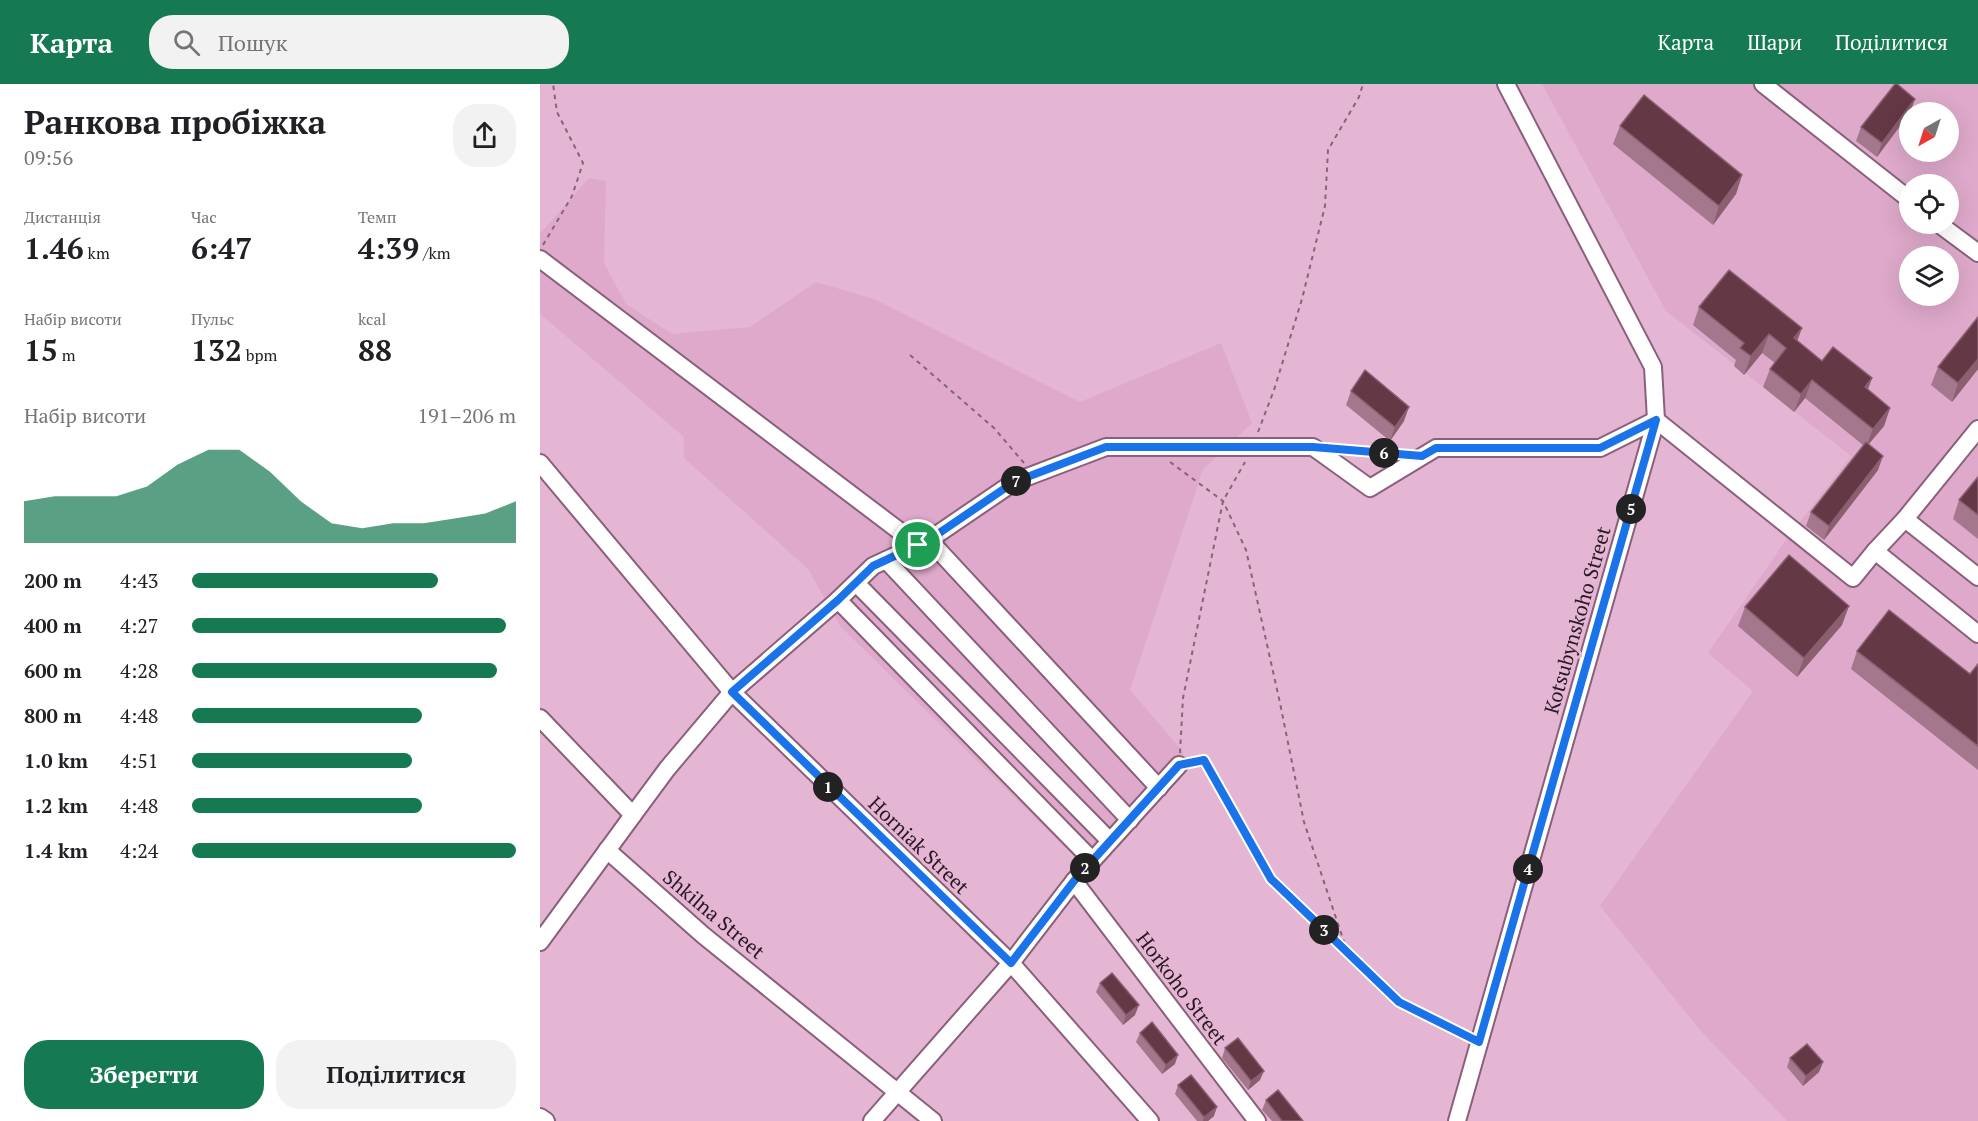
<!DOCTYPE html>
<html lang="uk">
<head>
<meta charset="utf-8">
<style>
	body { margin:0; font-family:"PT Serif",serif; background:#f2f2f2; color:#202124; height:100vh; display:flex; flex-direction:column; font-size:22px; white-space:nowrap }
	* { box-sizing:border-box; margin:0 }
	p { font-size:20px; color:#757577 }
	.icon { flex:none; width:33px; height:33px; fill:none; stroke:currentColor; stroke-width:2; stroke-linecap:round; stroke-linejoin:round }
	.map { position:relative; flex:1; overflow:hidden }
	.drawer { display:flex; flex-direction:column; background:#fff; width:540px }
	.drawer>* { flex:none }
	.needle { width:39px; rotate:219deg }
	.tools { position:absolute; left:1359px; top:18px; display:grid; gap:12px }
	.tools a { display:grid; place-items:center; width:60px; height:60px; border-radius:50%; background:#fff; box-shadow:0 6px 24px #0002; font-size:30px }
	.pin { position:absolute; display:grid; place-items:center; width:51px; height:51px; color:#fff; margin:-26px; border:3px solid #fff; border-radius:50%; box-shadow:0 2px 6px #0007 }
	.km { position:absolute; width:30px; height:30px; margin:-15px; border-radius:50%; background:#222; color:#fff; font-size:16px; line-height:30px; text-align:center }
	.round { display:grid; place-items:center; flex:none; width:63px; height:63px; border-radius:24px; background:#f2f2f2 }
	.overview { display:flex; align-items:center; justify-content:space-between; height:102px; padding:0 24px }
	h1 { font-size:33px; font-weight:700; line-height:45px }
	.stats { display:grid; grid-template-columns:repeat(3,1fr); gap:9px; height:102px; padding:6px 24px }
	.stats div { display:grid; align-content:center }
	.stats b { font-size:30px; font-weight:700 }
	.stats small { font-size:16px; font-weight:400 }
	.stats p { font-size:16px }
	.chart { height:168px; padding:12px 24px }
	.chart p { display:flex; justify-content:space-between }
	.chart svg { width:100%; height:108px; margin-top:6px; fill:#157952; opacity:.7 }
	.button { display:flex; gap:12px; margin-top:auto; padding:12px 24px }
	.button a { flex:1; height:69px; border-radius:24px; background:#157952; color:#fff; font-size:24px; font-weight:700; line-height:69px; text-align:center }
	.button a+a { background:#f2f2f2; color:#202124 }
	ul { padding:0 24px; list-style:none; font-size:20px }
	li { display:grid; grid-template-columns:96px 72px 1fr; align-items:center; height:45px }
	li i { height:15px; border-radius:8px; background:#157952 }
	header { display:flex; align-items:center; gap:36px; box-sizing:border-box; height:84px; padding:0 30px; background:#157952; color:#fff }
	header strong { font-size:28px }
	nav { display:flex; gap:33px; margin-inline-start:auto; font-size:21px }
	.search { width:420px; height:54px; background:#f2f2f2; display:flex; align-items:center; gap:15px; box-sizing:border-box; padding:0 21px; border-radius:24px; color:#757577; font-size:22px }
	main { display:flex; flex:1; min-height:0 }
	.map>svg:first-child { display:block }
	.built { fill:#dea9ca; fill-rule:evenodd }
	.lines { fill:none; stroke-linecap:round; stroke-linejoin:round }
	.minor-casing { stroke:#89607a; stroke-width:20 }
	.path { stroke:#856579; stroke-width:2; stroke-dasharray:4.5 4.5; stroke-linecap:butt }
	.minor { stroke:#fff; stroke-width:16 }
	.wall { fill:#a4778c }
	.shaded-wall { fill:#8b5e70 }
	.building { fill:#643845; stroke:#8b5e70; stroke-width:1.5 }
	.route-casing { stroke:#fff; stroke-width:12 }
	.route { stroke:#1a73e8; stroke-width:8 }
	.labels { text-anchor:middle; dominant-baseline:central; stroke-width:6; stroke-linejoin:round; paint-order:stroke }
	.street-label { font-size:20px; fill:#291823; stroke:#e5b6d3 }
</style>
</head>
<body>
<header>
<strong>Карта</strong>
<div class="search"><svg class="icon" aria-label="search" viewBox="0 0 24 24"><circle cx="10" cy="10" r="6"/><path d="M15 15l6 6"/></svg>Пошук</div>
<nav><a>Карта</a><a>Шари</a><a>Поділитися</a></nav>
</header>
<main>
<section class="drawer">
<div class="overview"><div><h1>Ранкова пробіжка</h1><p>09:56</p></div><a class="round"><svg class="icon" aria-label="share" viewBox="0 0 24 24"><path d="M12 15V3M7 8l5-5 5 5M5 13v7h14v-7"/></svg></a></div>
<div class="stats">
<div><p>Дистанція</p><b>1.46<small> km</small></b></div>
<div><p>Час</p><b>6:47</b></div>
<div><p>Темп</p><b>4:39<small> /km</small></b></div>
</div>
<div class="stats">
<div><p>Набір висоти</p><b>15<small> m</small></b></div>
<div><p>Пульс</p><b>132<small> bpm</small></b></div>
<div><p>kcal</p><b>88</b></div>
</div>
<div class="chart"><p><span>Набір висоти</span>191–206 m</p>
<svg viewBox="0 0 160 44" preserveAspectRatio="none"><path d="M0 44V27L10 25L20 25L30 25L40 21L50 12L60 6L70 6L80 15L90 27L100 36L110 38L120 36L130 36L140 34L150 32L160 27V44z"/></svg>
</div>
<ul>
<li><b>200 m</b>4:43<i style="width:76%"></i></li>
<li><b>400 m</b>4:27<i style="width:97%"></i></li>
<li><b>600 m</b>4:28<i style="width:94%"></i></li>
<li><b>800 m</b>4:48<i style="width:71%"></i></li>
<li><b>1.0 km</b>4:51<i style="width:68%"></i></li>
<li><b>1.2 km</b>4:48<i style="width:71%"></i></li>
<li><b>1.4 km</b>4:24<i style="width:100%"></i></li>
</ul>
<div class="button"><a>Зберегти</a><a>Поділитися</a></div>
</section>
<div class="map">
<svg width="1438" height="1037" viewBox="0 0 1438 1037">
	<rect width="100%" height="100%" fill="#e5b6d3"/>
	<g class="built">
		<path d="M1002,0H1438V1037H1247L1159,945L1060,822L1213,607L1168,569L1246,456L1311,372L1126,227ZM1370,28H1408V68H1370ZM1370,100H1408V140H1370ZM1370,172H1408V212H1370Z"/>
		<path d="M49,94L66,97L64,179L86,220L132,250L210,243L276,198L334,215L540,318L681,259L712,339L663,385L590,606L644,669L542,780L300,542L268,485L144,374V353L0,230V150Z"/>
	</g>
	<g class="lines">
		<g class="minor-casing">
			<g id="minor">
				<path d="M1223,0L1370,116"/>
				<path d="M1399,140L1438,169"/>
				<path d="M0,175L378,461"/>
				<path d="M0,379L192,608L471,879L610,1037"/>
				<path d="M1365,435L1438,493"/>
				<path d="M389,456L619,704"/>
				<path d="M1335,467L1365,435L1438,345"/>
				<path d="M346,476L590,736"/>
				<path d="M316,499L569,756"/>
				<path d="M298,516L552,776"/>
				<path d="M0,634L93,731L0,858"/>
				<path d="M93,731L127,685L192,608L298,516L333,482L389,456L474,398L566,363H773L830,404L896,364H1060L1116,336L1313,494L1335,467L1438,550"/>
				<path d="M67,766L163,851L393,1037"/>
				<path d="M534,797L717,1037"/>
				<path d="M0,1033L6,1037"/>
				<path d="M332,1037L471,879L534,797L639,681"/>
				<path d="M917,1037L1116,336L1113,283L966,0"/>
			</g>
		</g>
		<g class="path">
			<path d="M3,161L32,112L43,79L17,28L13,0"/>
			<path d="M370,271L454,344L484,379"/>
			<path d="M718,348L734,306L762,215L785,122L788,66L819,13L823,0"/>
			<path d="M801,365L858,370"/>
			<path d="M630,378L683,417L706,466L740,619L764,738L807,867"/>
			<path d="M640,669L643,614L683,417L705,378"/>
			<path d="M653,678L664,677L731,795L859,918L926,952"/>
		</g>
		<use href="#minor" class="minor"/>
	</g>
	<g class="wall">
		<path d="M1375,15L1337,73L1316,57L1321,43Z"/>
		<path d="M1080,42L1202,91L1196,110L1173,141L1073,60Z"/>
		<path d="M1159,223L1257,257L1282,277L1332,294L1328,305L1350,324L1344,342L1329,360L1338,386L1284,456L1266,442L1271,428L1323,361L1265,314L1254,328L1223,303L1230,285L1235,279L1222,269L1204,291L1194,282L1196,276L1153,241Z"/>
		<path d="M1438,233V285L1412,318L1391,301L1398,283Z"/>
		<path d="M811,307L864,337L850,357L806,321Z"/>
		<path d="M1438,393V455L1413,435L1419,416Z"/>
		<path d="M1205,523L1302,541L1257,593L1198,542Z"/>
		<path d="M1317,567L1430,590L1438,580V686L1311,585Z"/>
		<path d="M560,899L595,931L583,941L556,908Z"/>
		<path d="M600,949L635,980L622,990L596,958Z"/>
		<path d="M685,964L720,996L708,1006L682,974Z"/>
		<path d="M1250,974L1283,978L1279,988L1263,1002L1247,983Z"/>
		<path d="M638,1001L674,1032L668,1037H657L635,1010Z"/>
		<path d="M726,1016L763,1037H732L722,1026Z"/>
	</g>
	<g class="shaded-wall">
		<path d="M1375,15L1370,29L1337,73L1342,59Z"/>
		<path d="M1202,91L1196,110L1173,141L1179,122Z"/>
		<path d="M1262,244L1255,263L1254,254Z"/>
		<path d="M1229,250L1222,269L1204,291L1211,272Z"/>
		<path d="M1438,275V285L1412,318L1418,299Z"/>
		<path d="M1332,294L1325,313V303Z"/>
		<path d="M1272,296L1265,314L1254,328L1261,310Z"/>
		<path d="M869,323L864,337L850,357L855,343Z"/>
		<path d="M1350,324L1344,342L1326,363L1333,345Z"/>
		<path d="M1343,372L1338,386L1284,456L1289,442Z"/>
		<path d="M1309,522L1302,541L1257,593L1264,574Z"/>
		<path d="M599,921L595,931L583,941L586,931Z"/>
		<path d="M638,971L635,980L622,990L626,981Z"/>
		<path d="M1283,978L1279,988L1263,1002L1266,992Z"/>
		<path d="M724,987L720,996L708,1006L711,997Z"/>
		<path d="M677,1023L674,1032L668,1037H663L664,1033Z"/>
	</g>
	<g class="building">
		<path d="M1355,0H1357L1375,15L1342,59L1321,43Z"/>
		<path d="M1104,11L1202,91L1179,122L1080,42Z"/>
		<path d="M1189,186L1262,244L1254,254L1282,277L1293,263L1332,294L1325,303L1350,324L1333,345L1272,296L1261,310L1230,285L1246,264L1229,250L1211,272L1200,264L1204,259L1159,223Z"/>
		<path d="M1438,233V275L1418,299L1398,283Z"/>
		<path d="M825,286L869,323L855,343L811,307Z"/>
		<path d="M1326,358L1343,372L1289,442L1271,428Z"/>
		<path d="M1438,393V431L1419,416Z"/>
		<path d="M1249,471L1309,522L1264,574L1205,523Z"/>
		<path d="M1349,526L1430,590L1438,580V662L1317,567Z"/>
		<path d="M572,889L599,921L586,931L560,899Z"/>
		<path d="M612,938L638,971L626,981L600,949Z"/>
		<path d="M698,954L724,987L711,997L685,964Z"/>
		<path d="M1267,960L1283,978L1266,992L1250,974Z"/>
		<path d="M651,991L677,1023L664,1033L638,1001Z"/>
		<path d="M738,1006L763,1037H742L726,1016Z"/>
	</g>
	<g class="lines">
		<g class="route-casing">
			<path id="route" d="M1116,336L939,958L859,918L731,795L664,676L639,681L534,797L471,879L192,608L298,516L333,482L389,456L474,398L566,363H773L882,372L896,364H1060Z"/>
		</g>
		<use href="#route" class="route"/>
	</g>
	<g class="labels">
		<g class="street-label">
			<text transform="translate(1037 536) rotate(-74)">Kotsubynskoho Street</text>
			<text transform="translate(379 761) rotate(44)">Horniak Street</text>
			<text transform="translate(174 830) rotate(40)">Shkilna Street</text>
			<text transform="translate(642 904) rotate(53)">Horkoho Street</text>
		</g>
	</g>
</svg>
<div class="tools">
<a><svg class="needle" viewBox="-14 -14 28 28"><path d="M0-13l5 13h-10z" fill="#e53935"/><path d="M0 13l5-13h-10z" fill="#757577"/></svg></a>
<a><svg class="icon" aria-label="locate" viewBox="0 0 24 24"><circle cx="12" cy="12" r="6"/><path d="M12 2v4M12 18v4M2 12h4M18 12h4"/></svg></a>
<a><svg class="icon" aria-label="layers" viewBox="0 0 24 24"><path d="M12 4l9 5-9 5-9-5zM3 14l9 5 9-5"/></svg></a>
</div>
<div class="pin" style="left:378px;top:461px;background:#1e9e55"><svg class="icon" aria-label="arrive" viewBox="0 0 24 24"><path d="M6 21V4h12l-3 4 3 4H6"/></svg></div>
<b class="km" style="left:288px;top:703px">1</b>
<b class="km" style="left:545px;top:784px">2</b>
<b class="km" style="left:784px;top:846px">3</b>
<b class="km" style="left:988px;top:785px">4</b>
<b class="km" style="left:1091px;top:425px">5</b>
<b class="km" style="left:844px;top:369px">6</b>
<b class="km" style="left:476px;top:397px">7</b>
</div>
</main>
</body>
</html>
